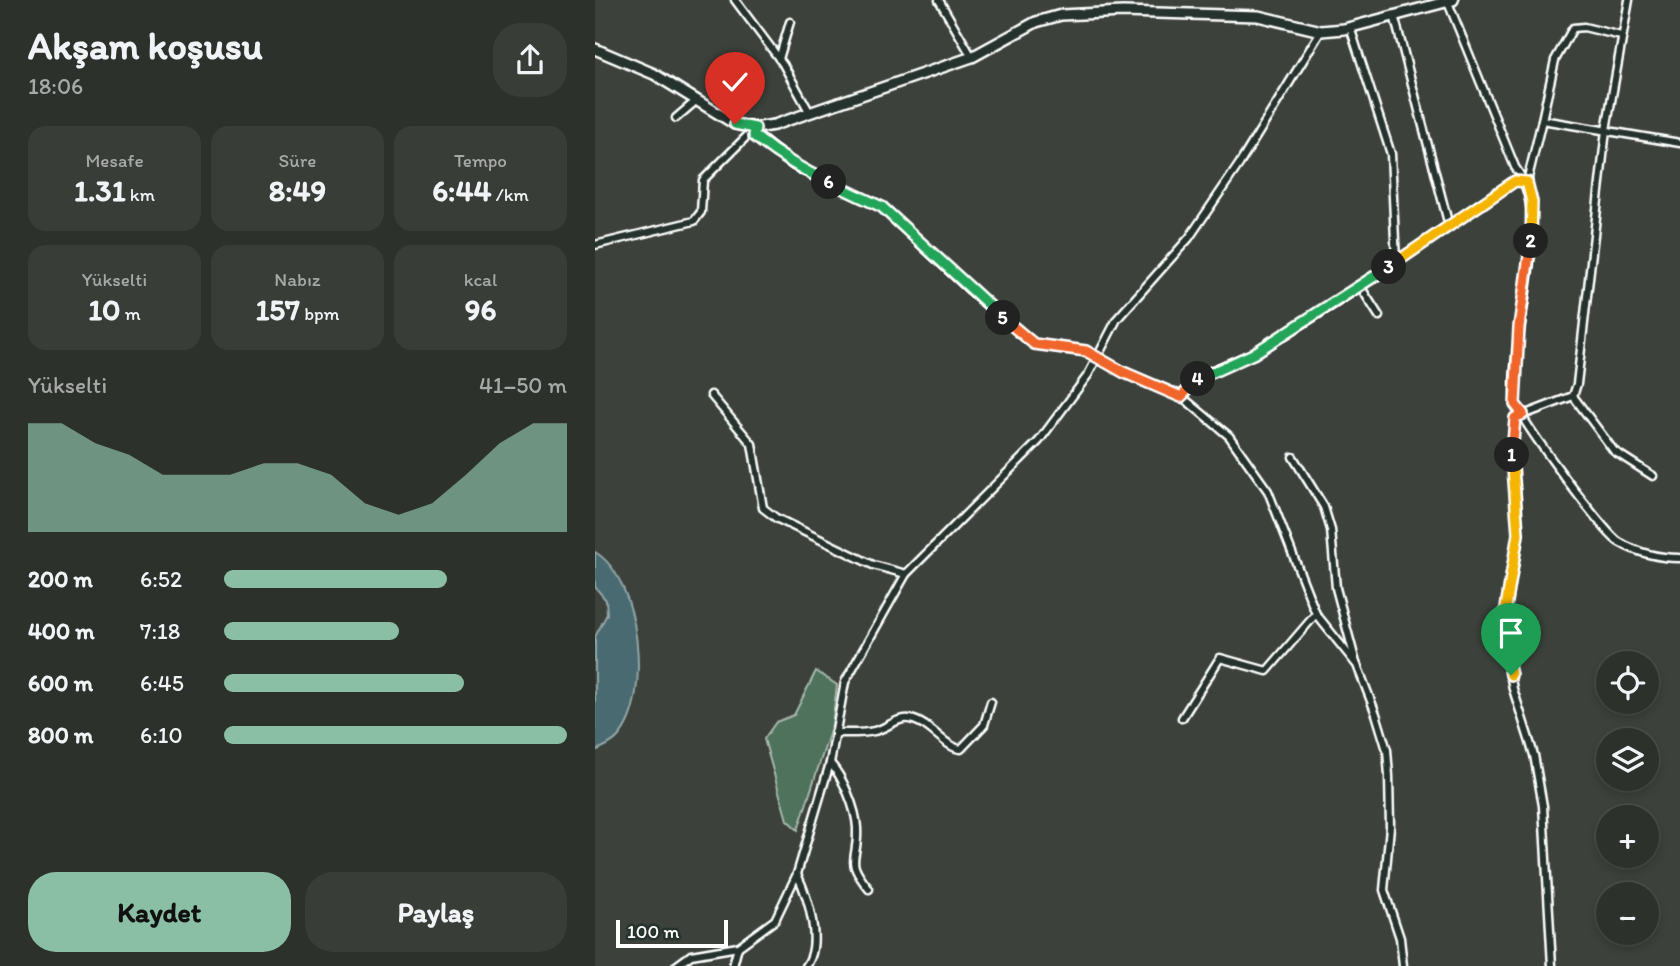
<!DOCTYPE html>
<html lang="tr">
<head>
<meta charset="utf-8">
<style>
	body { margin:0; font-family:Itim,sans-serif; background:#393d38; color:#f1f3f6; height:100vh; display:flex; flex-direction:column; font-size:26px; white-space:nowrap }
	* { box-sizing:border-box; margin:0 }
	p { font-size:23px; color:#a7a9a9 }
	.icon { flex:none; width:38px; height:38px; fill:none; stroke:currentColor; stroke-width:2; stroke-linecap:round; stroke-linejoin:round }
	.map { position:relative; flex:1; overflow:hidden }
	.sheet { display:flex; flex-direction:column; background:#2d312c; width:595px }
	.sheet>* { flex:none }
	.buttons { position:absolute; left:1001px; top:651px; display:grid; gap:14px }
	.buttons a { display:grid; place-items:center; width:63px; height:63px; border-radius:50%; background:#2d312c; box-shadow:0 4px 10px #0003,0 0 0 2px #484c48; font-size:35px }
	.scale { position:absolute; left:21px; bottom:18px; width:112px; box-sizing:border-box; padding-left:7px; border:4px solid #fff; border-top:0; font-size:19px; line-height:24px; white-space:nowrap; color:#fff; -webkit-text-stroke:5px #26332d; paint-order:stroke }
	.pin { position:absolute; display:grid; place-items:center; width:60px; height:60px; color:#fff; margin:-72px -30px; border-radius:50% 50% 50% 0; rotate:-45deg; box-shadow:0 0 7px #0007 }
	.pin .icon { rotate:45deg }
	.km { position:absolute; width:35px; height:35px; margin:-18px; border-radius:50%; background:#222; color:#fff; font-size:19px; line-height:35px; text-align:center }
	.round { display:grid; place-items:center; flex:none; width:74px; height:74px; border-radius:28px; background:#393d38 }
	.overview { display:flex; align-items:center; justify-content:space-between; height:119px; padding:0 28px }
	h1 { font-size:38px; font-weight:700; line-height:52px }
	.metrics { display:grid; grid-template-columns:repeat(3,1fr); gap:10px; height:119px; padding:7px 28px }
	.metrics div { display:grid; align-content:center; border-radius:18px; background:#393d38; text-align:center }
	.metrics b { font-size:30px; font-weight:700 }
	.metrics small { font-size:19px; font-weight:400 }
	.metrics p { font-size:19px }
	.chart { height:196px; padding:14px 28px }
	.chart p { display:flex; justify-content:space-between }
	.chart svg { width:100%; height:126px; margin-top:7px; fill:#8abfa5; opacity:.7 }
	.action { display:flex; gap:14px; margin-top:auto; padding:14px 28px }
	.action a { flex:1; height:80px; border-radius:28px; background:#8abfa5; color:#111; font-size:28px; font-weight:700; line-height:80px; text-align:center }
	.action a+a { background:#393d38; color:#f1f3f6 }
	ul { padding:0 28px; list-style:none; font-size:23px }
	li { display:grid; grid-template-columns:112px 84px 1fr; align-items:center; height:52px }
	li i { height:18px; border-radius:9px; background:#8abfa5 }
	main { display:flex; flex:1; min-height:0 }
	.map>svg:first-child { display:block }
	.green { fill:#50725c; stroke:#a8b8ae; stroke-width:2 }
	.water { fill:#496a70; stroke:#92a6a9; stroke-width:2 }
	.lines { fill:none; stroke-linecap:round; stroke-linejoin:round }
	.street-casing { stroke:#fff; stroke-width:11 }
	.secondary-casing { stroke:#fff; stroke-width:14 }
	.street { stroke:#26332d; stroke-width:6 }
	.secondary { stroke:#26332d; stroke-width:9 }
	.split-1-casing { stroke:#fff; stroke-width:14 }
	.split-2-casing { stroke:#fff; stroke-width:14 }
	.split-3-casing { stroke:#fff; stroke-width:14 }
	.split-4-casing { stroke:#fff; stroke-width:14 }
	.split-5-casing { stroke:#fff; stroke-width:14 }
	.split-6-casing { stroke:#fff; stroke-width:14 }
	.split-7-casing { stroke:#fff; stroke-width:14 }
	.split-1 { stroke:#f5b400; stroke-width:9 }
	.split-2 { stroke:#f0652b; stroke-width:9 }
	.split-3 { stroke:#f5b400; stroke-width:9 }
	.split-4 { stroke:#22a559; stroke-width:9 }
	.split-5 { stroke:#f0652b; stroke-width:9 }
	.split-6 { stroke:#22a559; stroke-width:9 }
	.split-7 { stroke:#22a559; stroke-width:9 }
</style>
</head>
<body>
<main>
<section class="sheet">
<div class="overview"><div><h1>Akşam koşusu</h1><p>18:06</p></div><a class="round"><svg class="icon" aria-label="share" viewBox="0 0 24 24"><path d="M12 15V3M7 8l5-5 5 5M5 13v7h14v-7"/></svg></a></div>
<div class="metrics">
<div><p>Mesafe</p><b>1.31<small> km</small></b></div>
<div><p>Süre</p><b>8:49</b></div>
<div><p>Tempo</p><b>6:44<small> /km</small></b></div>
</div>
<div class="metrics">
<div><p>Yükselti</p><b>10<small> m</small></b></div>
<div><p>Nabız</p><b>157<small> bpm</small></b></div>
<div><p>kcal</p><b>96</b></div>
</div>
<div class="chart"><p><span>Yükselti</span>41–50 m</p>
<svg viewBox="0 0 160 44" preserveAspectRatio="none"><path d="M0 44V6L10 6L20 13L30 17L40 24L50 24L60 24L70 20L80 20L90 24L100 34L110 38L120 34L130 24L140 13L150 6L160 6V44z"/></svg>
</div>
<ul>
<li><b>200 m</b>6:52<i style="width:65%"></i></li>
<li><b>400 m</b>7:18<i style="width:51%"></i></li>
<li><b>600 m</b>6:45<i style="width:70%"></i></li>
<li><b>800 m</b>6:10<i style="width:100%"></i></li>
</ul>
<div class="action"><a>Kaydet</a><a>Paylaş</a></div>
</section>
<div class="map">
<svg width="1085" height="966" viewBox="0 0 1085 966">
	<rect width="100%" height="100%" fill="#3c413b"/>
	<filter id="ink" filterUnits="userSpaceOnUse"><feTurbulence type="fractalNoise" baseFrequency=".0143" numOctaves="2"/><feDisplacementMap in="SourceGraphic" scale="14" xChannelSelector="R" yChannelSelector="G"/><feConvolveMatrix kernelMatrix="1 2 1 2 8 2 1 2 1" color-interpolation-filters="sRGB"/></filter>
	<g filter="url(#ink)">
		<path class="green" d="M221,671L242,685L237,725L203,830L192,820L169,739L181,722L199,715Z"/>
		<path class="water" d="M0,552C45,578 58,698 23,737C17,744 8,747 0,751V637L12,614L11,600L0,587Z"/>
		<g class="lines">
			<g class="street-casing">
				<g id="street">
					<path d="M140,0L188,64L215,113"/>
					<path d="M344,0L377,57"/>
					<path d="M852,0L920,167C961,221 913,334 920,402C922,416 1009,533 1024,542C1043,553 1063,558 1085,558"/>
					<path d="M799,15L854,226"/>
					<path d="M755,27L796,154L801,262"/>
					<path d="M184,59L195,22"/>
					<path d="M81,118L102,100"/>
					<path d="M947,120L960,60L978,28L989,27L1026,36"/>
					<path d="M157,131L199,166L287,207L381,296L439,344L491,351L528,372L586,396L634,436L673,491L721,614L762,665L781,714L792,750L794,776L795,827L789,890L805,938L808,966"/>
					<path d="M0,245L99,221L106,212L108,180L159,129"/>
					<path d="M765,286L784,316"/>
					<path d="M116,395L157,444L168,508L181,518L278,565L311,574"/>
					<path d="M586,396L610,373L658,354L739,304L920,181L932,182L947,120L1085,143"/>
					<path d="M978,396L1019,451L1058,476"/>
					<path d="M698,457L729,507L736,530L741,588L761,663"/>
					<path d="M587,718L625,658L672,671L721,614"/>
					<path d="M240,733C253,733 267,734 279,731C292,729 301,717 315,719C336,723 350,748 366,749L389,725L396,702"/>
					<path d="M235,763C248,777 261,809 262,828C264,862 248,857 274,889"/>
					<path d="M202,874C213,897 228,944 211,966"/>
					<path d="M81,966L96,955L143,947L180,920L202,874L235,763L250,682L311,574L444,441L493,375L522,319L594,238L645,163L726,31"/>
					<path d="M138,966L143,947"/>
					<path d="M957,966L948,806L939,755L918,689L907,632L924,534L917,446L920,418L978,396L982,384L1011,130L1034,0"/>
				</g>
			</g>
			<g class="secondary-casing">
				<path id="secondary" d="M0,49L59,74L140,124L160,128L179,125L377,57L441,22L466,15L528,12L663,16L726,31L749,29L858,0"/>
			</g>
			<use href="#street" class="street"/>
			<use href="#secondary" class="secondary"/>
		</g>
	</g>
	<g class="lines" filter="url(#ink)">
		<g class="split-1-casing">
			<path id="split-1" d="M916,675L907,632L923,534L917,455"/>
		</g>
		<g class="split-2-casing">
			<path id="split-2" d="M917,455L920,418L928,414L920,404L924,327L936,241"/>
		</g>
		<g class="split-3-casing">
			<path id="split-3" d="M794,267L920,181L932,182L937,202L936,241"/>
		</g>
		<g class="split-4-casing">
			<path id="split-4" d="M603,379L658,354L794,267"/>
		</g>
		<g class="split-5-casing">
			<path id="split-5" d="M408,318L439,344L491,351L528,372L586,397L603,379"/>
		</g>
		<g class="split-6-casing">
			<path id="split-6" d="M234,182L287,207L408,318"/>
		</g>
		<g class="split-7-casing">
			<path id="split-7" d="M140,124L160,128L159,136C183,155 206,170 234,182"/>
		</g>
		<use href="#split-1" class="split-1"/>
		<use href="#split-2" class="split-2"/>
		<use href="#split-3" class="split-3"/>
		<use href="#split-4" class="split-4"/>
		<use href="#split-5" class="split-5"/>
		<use href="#split-6" class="split-6"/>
		<use href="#split-7" class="split-7"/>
	</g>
</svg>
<div class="buttons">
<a><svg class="icon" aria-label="locate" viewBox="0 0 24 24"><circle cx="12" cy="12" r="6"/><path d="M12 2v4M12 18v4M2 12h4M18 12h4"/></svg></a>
<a><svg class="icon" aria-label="layers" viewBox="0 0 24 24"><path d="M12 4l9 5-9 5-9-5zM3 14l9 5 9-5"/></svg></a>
<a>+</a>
<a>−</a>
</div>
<div class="scale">100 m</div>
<div class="pin" style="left:916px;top:675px;background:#1e9e55"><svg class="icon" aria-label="arrive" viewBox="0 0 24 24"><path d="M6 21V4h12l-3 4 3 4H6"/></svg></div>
<div class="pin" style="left:140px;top:124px;background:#d93025"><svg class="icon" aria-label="check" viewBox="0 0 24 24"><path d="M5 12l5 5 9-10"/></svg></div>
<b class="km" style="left:917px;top:455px">1</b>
<b class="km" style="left:936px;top:241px">2</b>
<b class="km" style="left:794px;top:267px">3</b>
<b class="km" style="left:603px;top:379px">4</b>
<b class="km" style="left:408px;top:318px">5</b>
<b class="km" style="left:234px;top:182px">6</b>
</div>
</main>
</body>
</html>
